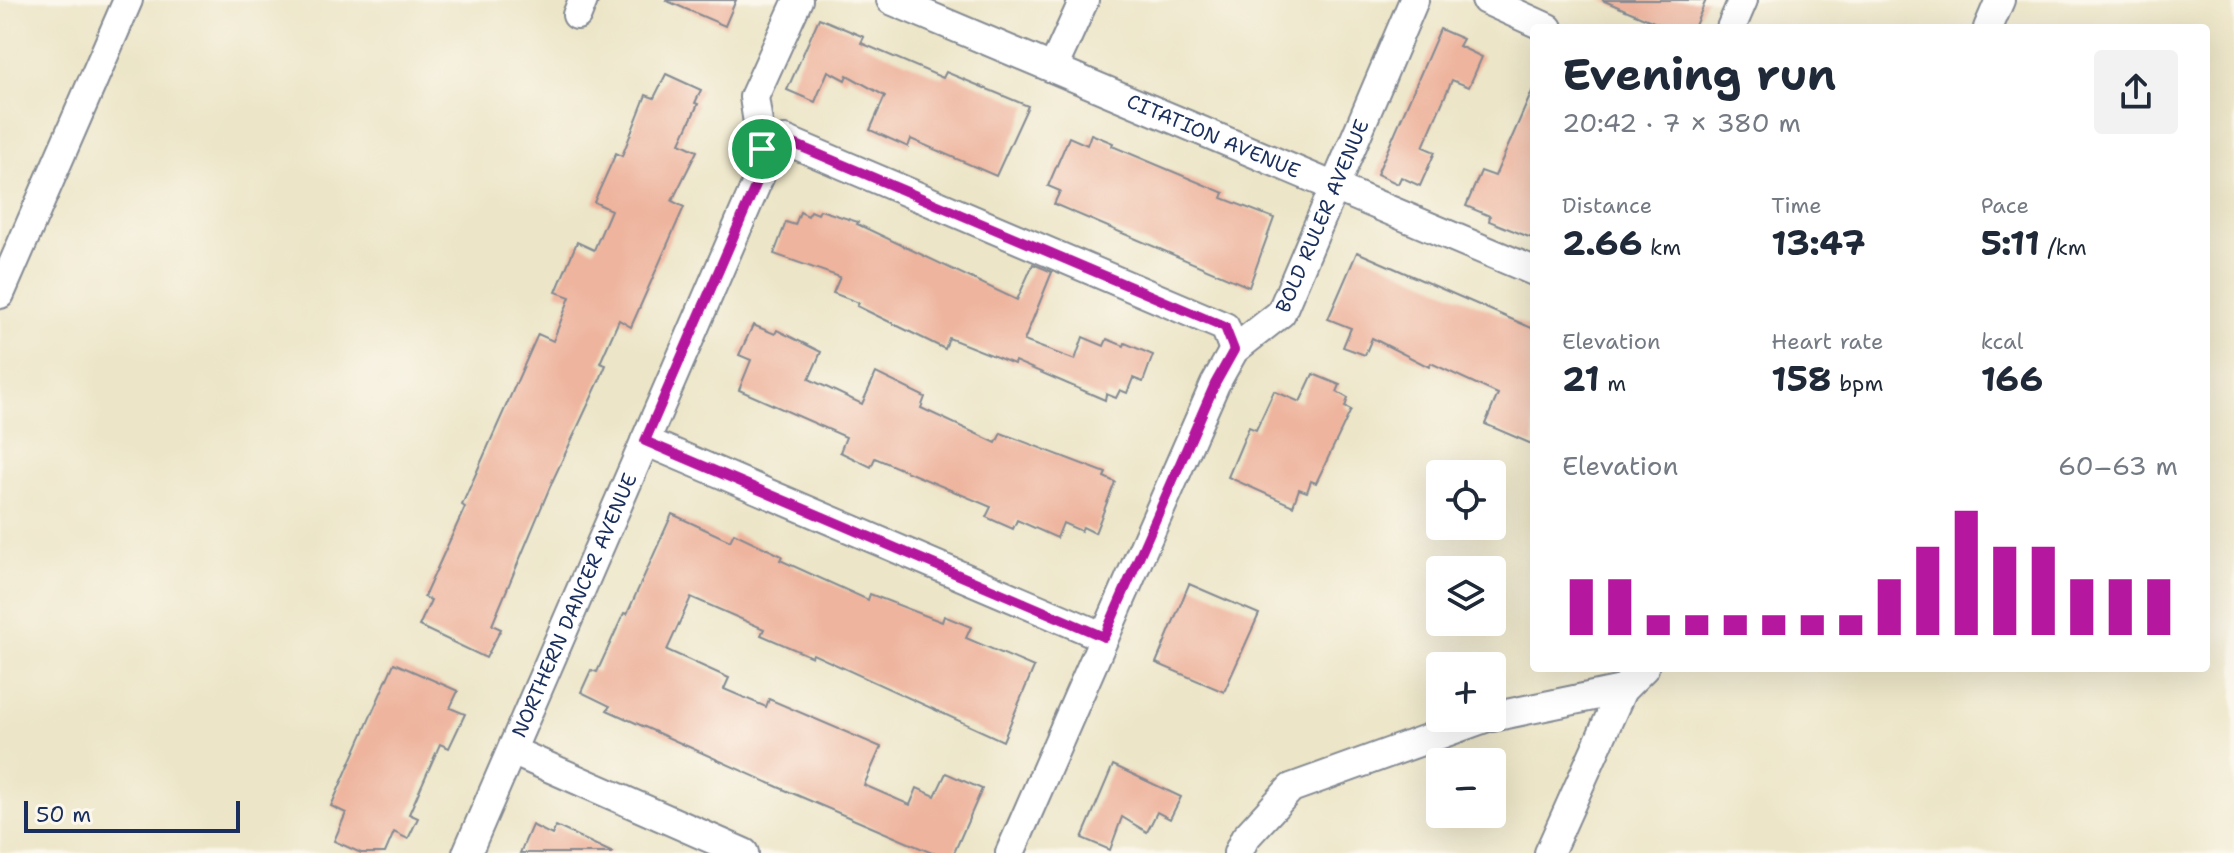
<!DOCTYPE html>
<html lang="en">
<head>
<meta charset="utf-8">
<style>
	body { margin:0; font-family:"Shantell Sans",sans-serif; background:#f2f2f3; color:#1f2937; height:100vh; display:flex; flex-direction:column; font-size:30px; white-space:nowrap }
	* { box-sizing:border-box; margin:0 }
	p { font-size:26px; color:#747a83 }
	.icon { flex:none; width:44px; height:44px; fill:none; stroke:currentColor; stroke-width:2; stroke-linecap:round; stroke-linejoin:round }
	.map { position:relative; flex:1; overflow:hidden }
	.details { position:absolute; left:1530px; top:24px; width:680px; height:648px; display:flex; flex-direction:column; background:#fff; border-radius:8px; box-shadow:0 8px 32px #0002 }
	.details>* { flex:none }
	.fabs { position:absolute; left:1426px; top:460px; display:grid; gap:16px }
	.fabs a { display:grid; place-items:center; width:80px; height:80px; border-radius:8px; background:#fff; box-shadow:0 8px 32px #0002; font-size:40px }
	.scale { position:absolute; left:24px; bottom:20px; width:216px; box-sizing:border-box; padding-left:8px; border:4px solid #1b2f5e; border-top:0; font-size:22px; line-height:28px; white-space:nowrap; color:#1b2f5e; -webkit-text-stroke:6px #fbf7ec; paint-order:stroke }
	.pin { position:absolute; display:grid; place-items:center; width:68px; height:68px; color:#fff; margin:-34px; border:4px solid #fff; border-radius:50%; box-shadow:0 2px 8px #0007 }
	.round { display:grid; place-items:center; flex:none; width:84px; height:84px; border-radius:8px; background:#f2f2f3 }
	.head { display:flex; align-items:center; justify-content:space-between; height:136px; padding:0 32px }
	h1 { font-size:44px; font-weight:700; line-height:60px }
	.stats { display:grid; grid-template-columns:repeat(3,1fr); gap:12px; height:136px; padding:8px 32px }
	.stats div { display:grid; align-content:center }
	.stats b { font-size:34px; font-weight:700 }
	.stats small { font-size:22px; font-weight:400 }
	.stats p { font-size:22px }
	.chart { height:224px; padding:16px 32px }
	.chart p { display:flex; justify-content:space-between }
	.chart svg { width:100%; height:144px; margin-top:8px; stroke:#b5179e; stroke-width:6 }
	.map>svg:first-child { display:block }
	.building { fill:#eeb49d }
	.lines { fill:none; stroke-linecap:round; stroke-linejoin:round }
	.minor-casing { stroke:#848a92; stroke-width:32 }
	.minor { stroke:#fff; stroke-width:28 }
	.route-casing { stroke:#fff; stroke-width:16 }
	.route { stroke:#b5179e; stroke-width:10 }
	.labels { text-anchor:middle; dominant-baseline:central; stroke-width:6; stroke-linejoin:round; paint-order:stroke }
	.street-label { font-size:20px; fill:#1b2f5e; stroke:#fbf7ec }
</style>
</head>
<body>
<div class="map">
<svg width="2234" height="853" viewBox="0 0 2234 853">
	<rect width="100%" height="100%" fill="#fbf7ec"/>
	<filter id="ink" filterUnits="userSpaceOnUse"><feTurbulence type="fractalNoise" baseFrequency=".0125" numOctaves="2"/><feDisplacementMap in="SourceGraphic" scale="16" xChannelSelector="R" yChannelSelector="G"/><feConvolveMatrix kernelMatrix="1 2 1 2 8 2 1 2 1" color-interpolation-filters="sRGB"/></filter>
	<filter id="wash" filterUnits="userSpaceOnUse"><feTurbulence type="fractalNoise" baseFrequency=".006" numOctaves="4" result="noise"/><feDisplacementMap in="SourceGraphic" scale="32" xChannelSelector="R" yChannelSelector="G"/><feGaussianBlur stdDeviation="1.8" result="paint"/><feColorMatrix in="noise" values="0 0 0 0 0 0 0 0 0 0 0 0 0 0 0 0 0 1.4 0 .05"/><feComposite in="paint" operator="in"/></filter>
	<g filter="url(#wash)">
		<rect width="100%" height="100%" fill="#ece5c7"/>
		<g id="blocks">
			<g class="building">
				<path d="M665,0H736L725,26Z"/>
				<path d="M1602,0H1706L1694,28H1668Z"/>
				<path d="M819,18L864,37L861,43L943,78L946,72L1028,106L996,176L911,139L908,147L870,130L885,96L847,75L845,80L828,71L815,102L787,90Z"/>
				<path d="M1440,29L1463,39L1459,46L1482,57L1469,87L1452,80L1423,147L1435,152L1420,186L1401,177L1398,184L1377,174Z"/>
				<path d="M666,74L701,90L695,103L698,104L680,143L697,151L672,201L684,207L631,327L619,320L600,363L606,365L601,377L552,482L492,625L501,629L486,658L419,626L431,600L424,597L465,507L462,505L538,334L553,341L570,297L556,292L577,242L594,250L611,210L594,202L616,153L622,156L646,95L654,98Z"/>
				<path d="M1534,87V239L1489,221L1490,216L1466,206L1481,171L1495,176Z"/>
				<path d="M1091,134L1113,143L1112,146L1224,193L1222,198L1274,218L1249,287L1054,204L1060,191L1048,186L1069,137L1087,145Z"/>
				<path d="M820,210L858,222L857,224L1017,300L1033,264L1052,272L1024,341L1075,360L1083,337L1104,346L1107,339L1124,346L1125,343L1153,355L1143,382L1133,378L1127,393L1120,390L1116,398L1106,394L1105,400L1015,361L1014,364L949,338L945,349L857,306L859,303L833,293L840,277L774,254L786,222L795,225L800,212L808,216L811,211L818,214Z"/>
				<path d="M1357,252L1534,329V445L1485,424L1498,394L1431,363L1429,367L1372,338L1365,355L1343,347L1351,328L1328,319Z"/>
				<path d="M753,325L775,334L777,330L821,352L809,379L862,404L876,373L925,397L921,408L996,443L1001,433L1106,473L1104,477L1115,482L1095,533L1083,527L1081,531L1063,523L1057,538L1017,520L1013,529L986,517L991,507L875,458L871,467L840,452L846,437L739,390L751,360L739,355Z"/>
				<path d="M1313,374L1340,385L1337,392L1348,398L1345,407L1351,410L1316,483L1311,481L1307,492L1299,489L1293,506L1228,477L1249,427L1256,430L1274,391L1300,402Z"/>
				<path d="M672,514L730,541L734,533L782,556L780,560L868,600L870,594L942,622L944,616L971,627L966,638L1034,667L1003,741L813,654L812,657L761,635L764,629L691,597L667,650L729,678L724,689L766,707L769,699L881,747L864,785L910,805L917,788L935,796L946,773L982,789L954,853H932L778,787L607,710L610,706L581,692L591,670L597,672L624,613L627,614Z"/>
				<path d="M1189,584L1259,614L1224,692L1156,663Z"/>
				<path d="M394,663L458,691L450,708L465,714L449,748L440,744L409,814L418,818L408,839L394,832L385,853H361L334,841L346,813L331,806Z"/>
				<path d="M1113,765L1181,797L1170,819L1157,812L1147,832L1122,817L1110,850L1082,838Z"/>
				<path d="M532,825L552,835L556,826L613,853H520Z"/>
			</g>
		</g>
	</g>
	<g filter="url(#ink)">
		<use href="#blocks" fill-opacity="0" stroke="#848a92" stroke-width="2"/>
		<g class="lines">
			<g class="minor-casing">
				<g id="minor">
					<path id="s1" d="M891,0L1534,271"/>
					<path d="M1486,0L1548,28"/>
					<path d="M577,15L583,0"/>
					<path d="M1731,28L1743,0"/>
					<path d="M1988,28L2000,0"/>
					<path d="M1053,68L1084,0"/>
					<path d="M762,149L785,140L1225,327L1234,350"/>
					<path d="M0,294L128,0"/>
					<path d="M645,441L1104,637"/>
					<path d="M1492,717L1622,690"/>
					<path d="M512,751L744,853"/>
					<path id="s2" d="M467,853L761,173L762,149L754,97L798,0"/>
					<path id="s3" d="M1010,853L1215,384L1234,350L1281,313L1414,0"/>
					<path d="M1238,853L1245,838L1291,788L1485,718"/>
					<path d="M1549,853L1622,690L1644,668"/>
				</g>
			</g>
			<use href="#minor" class="minor"/>
		</g>
	</g>
	<g class="lines" filter="url(#ink)">
		<g class="route-casing">
			<path id="route" d="M785,140L1225,327L1234,350L1215,384L1104,637L645,441L761,173L762,149Z"/>
		</g>
		<use href="#route" class="route"/>
	</g>
	<g class="labels">
		<g class="street-label">
			<text stroke="none"><textPath href="#s1" startOffset="350">CITATION AVENUE</textPath></text>
			<text stroke="none"><textPath href="#s3" startOffset="716">BOLD RULER AVENUE</textPath></text>
			<text stroke="none"><textPath href="#s2" startOffset="270">NORTHERN DANCER AVENUE</textPath></text>
		</g>
	</g>
</svg>
<div class="fabs">
<a><svg class="icon" aria-label="locate" viewBox="0 0 24 24"><circle cx="12" cy="12" r="6"/><path d="M12 2v4M12 18v4M2 12h4M18 12h4"/></svg></a>
<a><svg class="icon" aria-label="layers" viewBox="0 0 24 24"><path d="M12 4l9 5-9 5-9-5zM3 14l9 5 9-5"/></svg></a>
<a>+</a>
<a>−</a>
</div>
<div class="scale">50 m</div>
<div class="pin" style="left:762px;top:149px;background:#1e9e55"><svg class="icon" aria-label="arrive" viewBox="0 0 24 24"><path d="M6 21V4h12l-3 4 3 4H6"/></svg></div>
<section class="details">
<div class="head"><div><h1>Evening run</h1><p>20:42 · 7 × 380 m</p></div><a class="round"><svg class="icon" aria-label="share" viewBox="0 0 24 24"><path d="M12 15V3M7 8l5-5 5 5M5 13v7h14v-7"/></svg></a></div>
<div class="stats">
<div><p>Distance</p><b>2.66<small> km</small></b></div>
<div><p>Time</p><b>13:47</b></div>
<div><p>Pace</p><b>5:11<small> /km</small></b></div>
</div>
<div class="stats">
<div><p>Elevation</p><b>21<small> m</small></b></div>
<div><p>Heart rate</p><b>158<small> bpm</small></b></div>
<div><p>kcal</p><b>166</b></div>
</div>
<div class="chart"><p><span>Elevation</span>60–63 m</p>
<svg viewBox="0 0 160 44" preserveAspectRatio="none"><path d="M5 44V27M15 44V27M25 44V38M35 44V38M45 44V38M55 44V38M65 44V38M75 44V38M85 44V27M95 44V17M105 44V6M115 44V17M125 44V17M135 44V27M145 44V27M155 44V27"/></svg>
</div>
</section>
</div>
</body>
</html>
